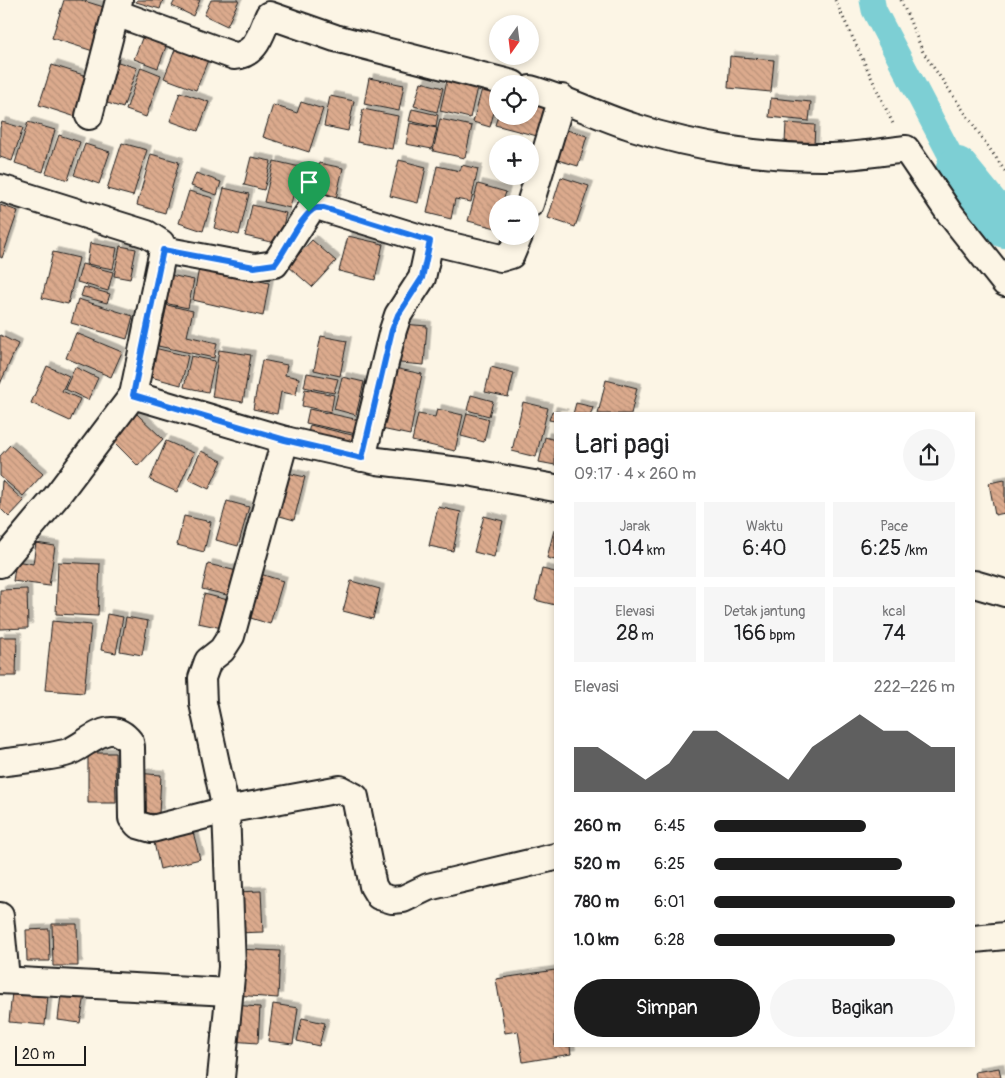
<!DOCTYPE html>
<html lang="id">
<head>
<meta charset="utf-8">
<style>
	body { margin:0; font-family:Pangolin,sans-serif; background:#f6f6f6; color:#202124; height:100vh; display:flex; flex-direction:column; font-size:19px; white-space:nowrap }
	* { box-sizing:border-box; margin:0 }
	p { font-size:16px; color:#757577 }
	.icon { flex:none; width:28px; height:28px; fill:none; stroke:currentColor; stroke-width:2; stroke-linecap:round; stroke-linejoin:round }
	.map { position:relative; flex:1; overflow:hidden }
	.side { position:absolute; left:554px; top:412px; width:421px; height:635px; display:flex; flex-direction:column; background:#fff; border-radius:0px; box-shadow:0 2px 8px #0003 }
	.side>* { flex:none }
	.needle { width:32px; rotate:194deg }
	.tools { position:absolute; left:489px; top:15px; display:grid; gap:10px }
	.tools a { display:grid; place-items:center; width:50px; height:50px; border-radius:50%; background:#fff; box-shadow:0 2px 8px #0003; font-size:25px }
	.scale { position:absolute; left:15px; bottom:12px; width:71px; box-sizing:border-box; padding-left:5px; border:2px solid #1c1c1c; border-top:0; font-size:14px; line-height:18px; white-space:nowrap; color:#1c1c1c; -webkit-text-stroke:4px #fcf5e5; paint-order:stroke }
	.pin { position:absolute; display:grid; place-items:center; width:42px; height:42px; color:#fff; margin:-51px -21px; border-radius:50% 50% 50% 0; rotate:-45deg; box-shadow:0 0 5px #0007 }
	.pin .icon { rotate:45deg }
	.round { display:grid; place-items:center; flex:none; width:52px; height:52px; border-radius:26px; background:#f6f6f6 }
	.headline { display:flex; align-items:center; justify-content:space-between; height:85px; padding:0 20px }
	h1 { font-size:28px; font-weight:600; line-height:38px }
	.stats { display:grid; grid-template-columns:repeat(3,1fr); gap:8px; height:85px; padding:5px 20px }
	.stats div { display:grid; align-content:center; border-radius:0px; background:#f6f6f6; text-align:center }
	.stats b { font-size:21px; font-weight:600 }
	.stats small { font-size:14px; font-weight:400 }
	.stats p { font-size:14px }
	.chart { height:140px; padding:10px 20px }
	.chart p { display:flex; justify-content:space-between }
	.chart svg { width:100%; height:90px; margin-top:5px; fill:#1c1c1c; opacity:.7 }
	.primary-button { display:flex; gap:10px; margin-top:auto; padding:10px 20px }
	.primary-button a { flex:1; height:58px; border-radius:30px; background:#1c1c1c; color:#fff; font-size:20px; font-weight:600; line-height:58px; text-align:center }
	.primary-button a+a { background:#f6f6f6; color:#202124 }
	ul { padding:0 20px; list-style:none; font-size:16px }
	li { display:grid; grid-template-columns:80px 60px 1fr; align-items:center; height:38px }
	li i { height:12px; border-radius:6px; background:#1c1c1c }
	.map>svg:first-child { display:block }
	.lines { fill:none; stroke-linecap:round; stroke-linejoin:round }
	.canal { stroke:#7dcfd4; stroke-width:25 }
	.river { stroke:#7dcfd4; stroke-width:42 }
	.building { fill:url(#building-back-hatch); stroke:#1c1c1c; filter:url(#shadow) }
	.minor-casing { stroke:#1c1c1c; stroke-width:30 }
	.path { stroke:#1c1c1c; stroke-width:3; stroke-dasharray:1 4; stroke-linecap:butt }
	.minor { stroke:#fcf5e5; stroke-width:26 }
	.route-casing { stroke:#fff; stroke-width:10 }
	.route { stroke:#1a73e8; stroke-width:6 }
</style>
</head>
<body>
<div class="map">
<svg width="1005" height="1078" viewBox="0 0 1005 1078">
	<defs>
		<pattern id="building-back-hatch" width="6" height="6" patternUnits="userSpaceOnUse" patternTransform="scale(1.25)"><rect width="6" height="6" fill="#dbaa8d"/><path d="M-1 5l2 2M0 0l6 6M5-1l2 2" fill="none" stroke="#bb9279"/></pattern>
		<filter id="shadow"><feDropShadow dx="4.5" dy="-4.5" stdDeviation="0" flood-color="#0004"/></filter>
	</defs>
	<rect width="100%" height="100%" fill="#fcf5e5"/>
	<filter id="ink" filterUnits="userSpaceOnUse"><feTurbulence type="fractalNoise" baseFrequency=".02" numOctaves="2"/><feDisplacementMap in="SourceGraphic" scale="10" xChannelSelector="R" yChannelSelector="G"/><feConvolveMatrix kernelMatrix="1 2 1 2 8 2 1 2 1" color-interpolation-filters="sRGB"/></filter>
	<g filter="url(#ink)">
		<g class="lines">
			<path class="canal" d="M872,0L874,10L957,168"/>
			<path class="river" d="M957,168L1005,227"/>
		</g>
		<g class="building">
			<path d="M64,0H81L107,8L93,51L52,38Z"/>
			<path d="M137,0H163L160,9L136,2Z"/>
			<path d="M175,0H200L193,16L172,6Z"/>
			<path d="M211,0H239L227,26L204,15Z"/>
			<path d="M146,28L170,36L158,68L134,59Z"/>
			<path d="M176,47L208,60L196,90L164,78Z"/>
			<path d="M730,56L774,60L771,92L728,88Z"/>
			<path d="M112,60L137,68L123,108L98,100Z"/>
			<path d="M52,65L93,78L79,118L39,105Z"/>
			<path d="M141,67L161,75L146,117L126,110Z"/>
			<path d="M448,76L478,83L470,118L440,111Z"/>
			<path d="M369,78L404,85L399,111L364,104Z"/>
			<path d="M484,81L498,85V97L490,127L473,122Z"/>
			<path d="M421,82L443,88L437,112L414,106Z"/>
			<path d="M180,92L209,102L198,131L170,121Z"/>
			<path d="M330,96L354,101L348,131L324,126Z"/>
			<path d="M530,97L546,101L537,136L495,125L498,115L530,116Z"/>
			<path d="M771,98L811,102L809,121L769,117Z"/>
			<path d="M301,102L323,109L309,152L263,137L273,105L297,113Z"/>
			<path d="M363,109L398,116L392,149L357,142Z"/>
			<path d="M412,109L438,115L436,127L409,121Z"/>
			<path d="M440,119L472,126L465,158L433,151Z"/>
			<path d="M2,122L23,128L12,161L0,157V128Z"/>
			<path d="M28,122L55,130L43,172L15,163Z"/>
			<path d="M410,123L437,128L432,149L406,144Z"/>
			<path d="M786,123L815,125L814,146L785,143Z"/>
			<path d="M560,128L587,136L578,166L551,158Z"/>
			<path d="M59,135L80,142L68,180L46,173Z"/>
			<path d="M122,143L147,150L133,196L107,189Z"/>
			<path d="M85,144L110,152L99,184L74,175Z"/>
			<path d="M151,154L179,162L165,213L137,205Z"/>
			<path d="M251,157L271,161L264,190L244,185Z"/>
			<path d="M399,160L426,167L418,203L390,196Z"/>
			<path d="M274,161L300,167L290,208L264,202Z"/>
			<path d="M319,163L343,168L335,203L311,198Z"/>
			<path d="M462,165L478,169L471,202L455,199L451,219L427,213L437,166L460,171Z"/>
			<path d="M196,173L221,182L217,195L191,186Z"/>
			<path d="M561,177L589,186L575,227L548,218Z"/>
			<path d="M478,184L506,192L502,204H498L496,228L468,221Z"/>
			<path d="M224,188L249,194L239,235L214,228Z"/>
			<path d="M189,191L213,198L203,231L179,223Z"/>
			<path d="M0,205L18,211L2,258L0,257Z"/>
			<path d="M252,205L286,213L279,244L245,236Z"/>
			<path d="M348,236L383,244L375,280L339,271Z"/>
			<path d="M312,240L336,261L312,287L288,266Z"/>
			<path d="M90,243L117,248L113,269L87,264Z"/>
			<path d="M120,246L136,249L130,279L114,276Z"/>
			<path d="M53,252L79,258L68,304L42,298Z"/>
			<path d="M82,264L113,272L108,291L77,282Z"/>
			<path d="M199,268L269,283L263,316L193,300Z"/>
			<path d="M170,275L194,280L188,308L164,303Z"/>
			<path d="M84,287L110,294L107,303L81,296Z"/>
			<path d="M78,299L133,316L127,339L71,323Z"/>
			<path d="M167,305L193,311L187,336L217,343L214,358L158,346Z"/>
			<path d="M403,324L427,326L424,365L400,363Z"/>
			<path d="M76,333L122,352L111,377L66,358Z"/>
			<path d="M0,335L18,344L0,384Z"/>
			<path d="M321,336L347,341L340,376L314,370Z"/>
			<path d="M150,347L188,356L181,385L143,375Z"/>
			<path d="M219,350L251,355L243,402L212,397Z"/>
			<path d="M191,356L215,361L208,392L184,387Z"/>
			<path d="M262,360L287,365L285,375L299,378L296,395L281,392L277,414L253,409Z"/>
			<path d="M47,366L69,376L62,391L80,399L70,421L31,403Z"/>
			<path d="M385,366L422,374L410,435L372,427Z"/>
			<path d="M75,367L98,378L88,400L65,389Z"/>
			<path d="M491,367L514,373L508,397L485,392Z"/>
			<path d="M307,373L338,379L334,393L304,387Z"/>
			<path d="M342,377L364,382L356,415L334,409Z"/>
			<path d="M606,380L637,388L631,414H598Z"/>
			<path d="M305,389L334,395L331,412L302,406Z"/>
			<path d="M471,395L493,401L489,416L467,410Z"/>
			<path d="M523,402L548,408L536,457L512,451Z"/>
			<path d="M576,403L593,407L591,414H573Z"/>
			<path d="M309,409L359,420L356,434L306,423Z"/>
			<path d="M437,409L463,415L455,451L412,441L418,414L435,417Z"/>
			<path d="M552,411L564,414H555V421L549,420Z"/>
			<path d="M136,413L163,439L138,466L111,439Z"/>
			<path d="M467,413L489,419L484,442L461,436Z"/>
			<path d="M310,425L356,436L352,451L306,440Z"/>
			<path d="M545,437L555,440V465L539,462Z"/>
			<path d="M166,441L194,453L177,492L150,480Z"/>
			<path d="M10,445L43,474L23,496L0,476V456Z"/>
			<path d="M201,451L222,461L209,489L188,479Z"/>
			<path d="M283,472L305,477L294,520L273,514Z"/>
			<path d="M1005,480V513L995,515L989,483Z"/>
			<path d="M2,481L24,501L9,517L0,508Z"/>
			<path d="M227,501L249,507L238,546L216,540Z"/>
			<path d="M438,507L461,512L453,551L429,546Z"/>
			<path d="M184,516L211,522L204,552L177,545Z"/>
			<path d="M484,516L503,521L494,557L474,552Z"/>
			<path d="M554,530L555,531V560L547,558Z"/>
			<path d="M36,543L55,546L49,586L13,581L16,561L33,564Z"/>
			<path d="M58,562L100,564L98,616L56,614Z"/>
			<path d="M208,564L237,571L231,596L202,589Z"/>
			<path d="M542,569L555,572V605L535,600Z"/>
			<path d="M257,573L283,581L270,624L244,616Z"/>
			<path d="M351,581L380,589L373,619L343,611Z"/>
			<path d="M27,589L28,628L0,629V590Z"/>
			<path d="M204,594L228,600L222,628L198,623Z"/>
			<path d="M107,614L123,617L116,653L101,650Z"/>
			<path d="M126,617L148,621L142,655L120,651Z"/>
			<path d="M52,621L91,625L84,693L45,690Z"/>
			<path d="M0,637H17L16,676H0Z"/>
			<path d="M88,753H115L116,803H88Z"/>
			<path d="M136,773L161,775L159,814L134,812Z"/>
			<path d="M191,824L200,859L160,869L152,834Z"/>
			<path d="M261,891L263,932L237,933L235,892Z"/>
			<path d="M52,924H77L78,966H53Z"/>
			<path d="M49,929L50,961H27L26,930Z"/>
			<path d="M237,949L280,951L278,998L235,995Z"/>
			<path d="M555,970V1046H570L571,1054L523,1062L518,1031L505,1033L496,979Z"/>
			<path d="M13,982L49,986L45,1025L9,1022Z"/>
			<path d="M62,986L86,990L80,1023L58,1020Z"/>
			<path d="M273,1004L298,1008L293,1044L268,1041Z"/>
			<path d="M232,1005L260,1007L258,1043L230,1041Z"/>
			<path d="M302,1018L325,1023L319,1046L297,1041Z"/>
			<path d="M999,1068L1001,1078H976L975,1072Z"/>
		</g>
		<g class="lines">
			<g class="minor-casing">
				<g id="minor">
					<path d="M116,13L234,56C257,55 261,32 269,15L335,38L513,84"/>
					<path d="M530,89C566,99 598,116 633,127C695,147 766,158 831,157C856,156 881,152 906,149L948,211L1005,283"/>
					<path d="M89,116L119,0"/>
					<path d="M0,188L147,234L161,243L163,250L133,395L285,440L377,461L468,472L555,488"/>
					<path d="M530,204L562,98"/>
					<path d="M163,250L254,267L275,264L309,212L312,209L320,207L430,241"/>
					<path d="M362,458L393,330L398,315L422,278L430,241L501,258L511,255L519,236"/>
					<path d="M0,564L56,497L133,395"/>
					<path d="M974,584L1005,593"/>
					<path d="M0,763C21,760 44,758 65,753C86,748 108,714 130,742L131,747L132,818L138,825L152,829L226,810L340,789L355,797L373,886L379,896L392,900L403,899L428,887L555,857"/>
					<path d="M0,916L6,979"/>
					<path d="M974,939L1005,936"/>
					<path d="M0,980L229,992"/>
					<path d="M221,1078L232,967L226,810L203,703L202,678L208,661L222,650L231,636L285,440"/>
				</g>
			</g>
			<g class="path">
				<path d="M835,0L894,126"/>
				<path d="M901,0L923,52L1005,171"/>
			</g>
			<use href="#minor" class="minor"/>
		</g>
	</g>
	<g class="lines" filter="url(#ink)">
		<g class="route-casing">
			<path id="route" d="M316,208H324L430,241L422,278L398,315L392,330L362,458L285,440L133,395L163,250L254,267L275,264C285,252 303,212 316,208Z"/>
		</g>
		<use href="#route" class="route"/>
	</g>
</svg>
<div class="tools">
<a><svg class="needle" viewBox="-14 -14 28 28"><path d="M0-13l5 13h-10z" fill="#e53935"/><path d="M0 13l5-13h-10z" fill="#757577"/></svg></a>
<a><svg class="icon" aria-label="locate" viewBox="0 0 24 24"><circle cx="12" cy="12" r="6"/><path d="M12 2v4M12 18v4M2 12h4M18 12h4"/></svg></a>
<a>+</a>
<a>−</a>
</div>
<div class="scale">20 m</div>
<div class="pin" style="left:309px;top:212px;background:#1e9e55"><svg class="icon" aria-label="arrive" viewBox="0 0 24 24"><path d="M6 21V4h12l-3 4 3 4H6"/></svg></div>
<section class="side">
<div class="headline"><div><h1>Lari pagi</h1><p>09:17 · 4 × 260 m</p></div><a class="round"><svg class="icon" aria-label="share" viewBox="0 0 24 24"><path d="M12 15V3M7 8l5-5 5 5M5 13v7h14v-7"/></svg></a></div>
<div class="stats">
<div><p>Jarak</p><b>1.04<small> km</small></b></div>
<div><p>Waktu</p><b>6:40</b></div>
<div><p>Pace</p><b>6:25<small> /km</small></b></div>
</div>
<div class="stats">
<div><p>Elevasi</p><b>28<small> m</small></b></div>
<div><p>Detak jantung</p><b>166<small> bpm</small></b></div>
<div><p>kcal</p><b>74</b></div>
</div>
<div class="chart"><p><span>Elevasi</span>222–226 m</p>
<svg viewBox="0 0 160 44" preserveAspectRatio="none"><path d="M0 44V22L10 22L20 30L30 38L40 30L50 14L60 14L70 22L80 30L90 38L100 22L110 14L120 6L130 14L140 14L150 22L160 22V44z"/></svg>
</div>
<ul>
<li><b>260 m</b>6:45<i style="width:63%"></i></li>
<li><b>520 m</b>6:25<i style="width:78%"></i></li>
<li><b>780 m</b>6:01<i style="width:100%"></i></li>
<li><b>1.0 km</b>6:28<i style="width:75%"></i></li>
</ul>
<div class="primary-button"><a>Simpan</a><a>Bagikan</a></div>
</section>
</div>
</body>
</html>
